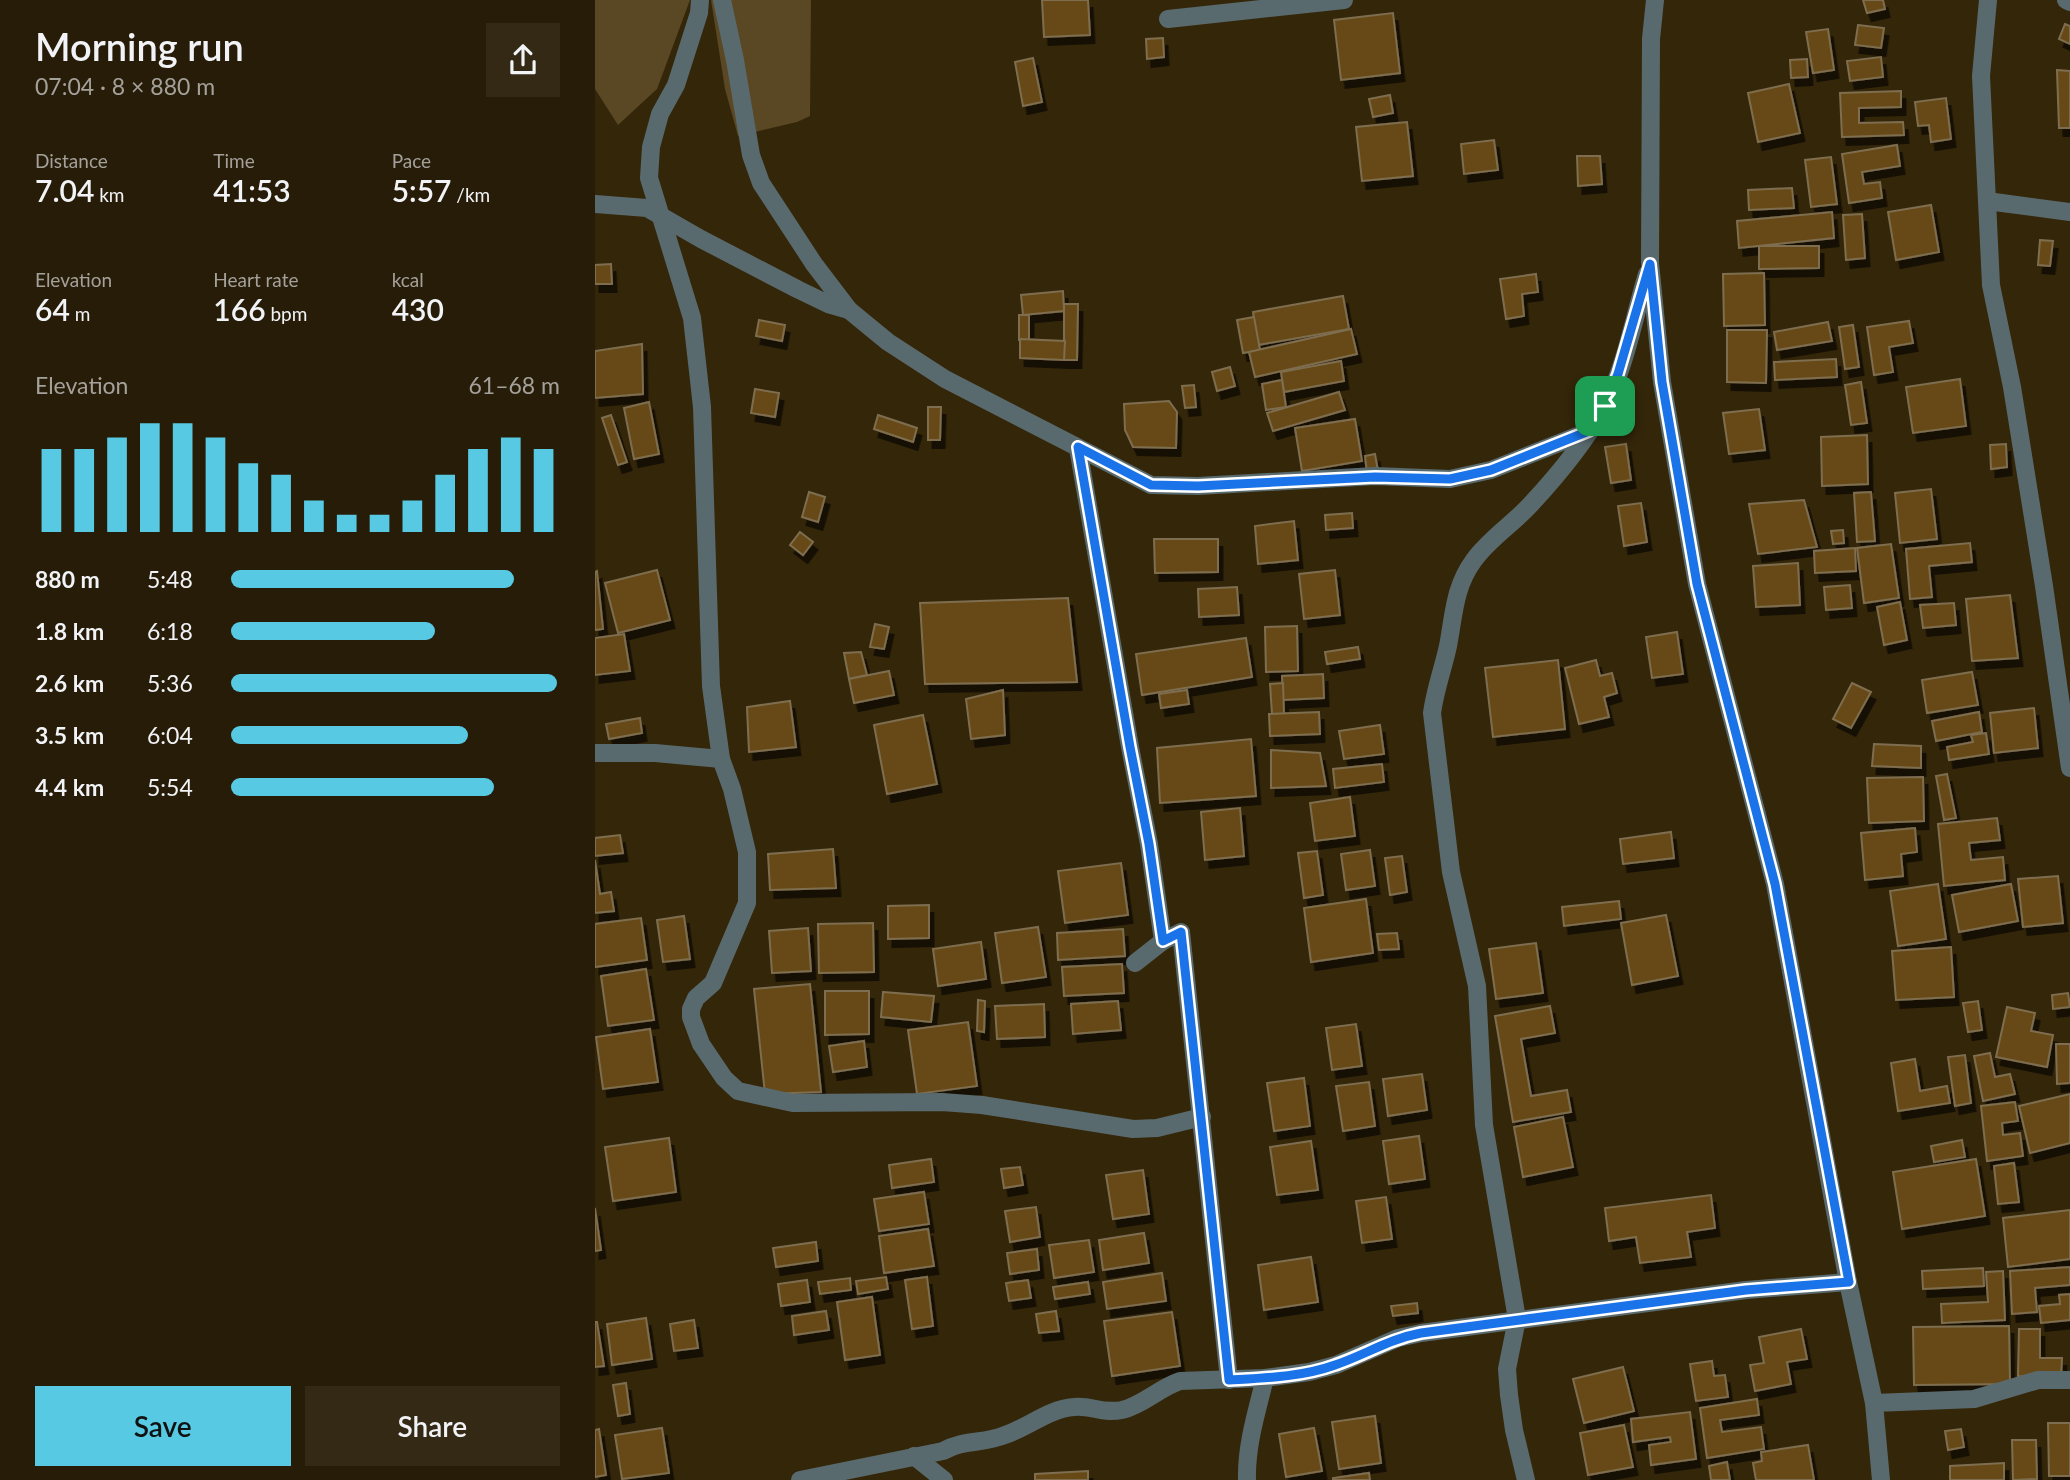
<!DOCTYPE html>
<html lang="en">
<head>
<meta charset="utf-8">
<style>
	body { margin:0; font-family:Lato,sans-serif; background:#332915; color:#f1f3f6; height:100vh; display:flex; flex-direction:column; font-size:26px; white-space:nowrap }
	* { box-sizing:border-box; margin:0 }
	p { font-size:23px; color:#a4a19b }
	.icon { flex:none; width:38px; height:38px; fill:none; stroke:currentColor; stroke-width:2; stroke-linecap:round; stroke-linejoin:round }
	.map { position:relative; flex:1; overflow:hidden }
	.sheet { display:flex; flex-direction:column; background:#271c07; width:595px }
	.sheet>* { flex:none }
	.pin { position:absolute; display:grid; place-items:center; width:60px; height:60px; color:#fff; margin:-30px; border-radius:14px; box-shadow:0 4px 10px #0006 }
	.round { display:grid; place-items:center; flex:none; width:74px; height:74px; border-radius:0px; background:#332915 }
	.headline { display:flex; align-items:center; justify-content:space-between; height:119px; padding:0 35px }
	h1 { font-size:38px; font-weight:600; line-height:52px }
	.stats { display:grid; grid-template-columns:repeat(3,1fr); gap:10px; height:119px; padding:7px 35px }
	.stats div { display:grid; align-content:center }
	.stats b { font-size:30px; font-weight:600 }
	.stats small { font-size:19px; font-weight:400 }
	.stats p { font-size:19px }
	.chart { height:196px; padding:14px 35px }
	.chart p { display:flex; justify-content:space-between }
	.chart svg { width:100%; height:126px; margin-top:7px; stroke:#57c9e2; stroke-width:6 }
	.cta { display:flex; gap:14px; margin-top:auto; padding:14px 35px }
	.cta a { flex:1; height:80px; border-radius:0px; background:#57c9e2; color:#111; font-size:28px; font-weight:600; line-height:80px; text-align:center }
	.cta a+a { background:#332915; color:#f1f3f6 }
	ul { padding:0 35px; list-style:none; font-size:23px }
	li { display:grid; grid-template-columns:112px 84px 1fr; align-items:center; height:52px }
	li i { height:18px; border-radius:9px; background:#57c9e2 }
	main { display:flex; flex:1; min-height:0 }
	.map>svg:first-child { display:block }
	.green { fill:#5a4724 }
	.building { fill:#664a13; stroke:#7e6d50; stroke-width:2; filter:url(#shadow) }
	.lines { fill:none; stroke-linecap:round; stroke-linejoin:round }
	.street { stroke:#596a6e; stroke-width:18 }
	.route-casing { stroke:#fff; stroke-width:14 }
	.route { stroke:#1a73e8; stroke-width:9 }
</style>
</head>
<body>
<main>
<section class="sheet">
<div class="headline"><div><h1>Morning run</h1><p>07:04 · 8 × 880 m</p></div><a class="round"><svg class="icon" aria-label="share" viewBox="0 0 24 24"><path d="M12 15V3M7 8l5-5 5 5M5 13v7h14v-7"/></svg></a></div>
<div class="stats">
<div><p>Distance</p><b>7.04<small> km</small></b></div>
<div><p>Time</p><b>41:53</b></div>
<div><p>Pace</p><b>5:57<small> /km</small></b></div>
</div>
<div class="stats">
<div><p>Elevation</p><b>64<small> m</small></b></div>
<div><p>Heart rate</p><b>166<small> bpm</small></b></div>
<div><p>kcal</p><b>430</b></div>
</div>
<div class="chart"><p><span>Elevation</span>61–68 m</p>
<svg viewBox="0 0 160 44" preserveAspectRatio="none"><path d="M5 44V15M15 44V15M25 44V11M35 44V6M45 44V6M55 44V11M65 44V20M75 44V24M85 44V33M95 44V38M105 44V38M115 44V33M125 44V24M135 44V15M145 44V11M155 44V15"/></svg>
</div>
<ul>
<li><b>880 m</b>5:48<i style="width:86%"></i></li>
<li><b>1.8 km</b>6:18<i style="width:62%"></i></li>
<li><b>2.6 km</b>5:36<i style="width:99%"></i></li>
<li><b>3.5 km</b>6:04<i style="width:72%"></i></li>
<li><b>4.4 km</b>5:54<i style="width:80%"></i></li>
</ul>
<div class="cta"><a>Save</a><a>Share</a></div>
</section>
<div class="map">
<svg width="1475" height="1480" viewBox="0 0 1475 1480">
	<defs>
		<filter id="shadow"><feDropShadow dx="4.5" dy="8" stdDeviation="0" flood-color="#0009"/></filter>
	</defs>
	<rect width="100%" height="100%" fill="#342609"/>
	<g class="green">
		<path d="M0,0H95L62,89L23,125L0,89Z"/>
		<path d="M116,0H216L215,116L202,122L143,136L130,89Z"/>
	</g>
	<g class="building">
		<path d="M447,0H493L495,35L449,37Z"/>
		<path d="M1268,0H1288L1290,9L1272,13Z"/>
		<path d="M798,13L805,73L746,80L739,20Z"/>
		<path d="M1470,24L1475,26V44L1464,39Z"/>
		<path d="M1263,25L1289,28L1286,48L1260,45Z"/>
		<path d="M1233,29L1239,70L1218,73L1211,32Z"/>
		<path d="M568,38L569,57L552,59L551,39Z"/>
		<path d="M1286,57L1288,77L1255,81L1252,61Z"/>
		<path d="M438,58L447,102L428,106L420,62Z"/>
		<path d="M1212,59L1213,77L1196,78L1195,60Z"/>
		<path d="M1462,70L1475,71V128H1464Z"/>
		<path d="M1194,84L1205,133L1163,142L1153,93Z"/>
		<path d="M1306,91V107L1264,108V123L1308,122L1309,135L1247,137L1245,93Z"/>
		<path d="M795,95L798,113L778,117L774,99Z"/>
		<path d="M1351,98L1356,139L1336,142L1334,125L1323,126L1320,102Z"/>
		<path d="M812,122L818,176L767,181L761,127Z"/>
		<path d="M899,140L903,170L869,174L866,144Z"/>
		<path d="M1302,145L1305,166L1267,172L1269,184L1285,182L1287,198L1254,203L1247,154Z"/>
		<path d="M982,156H1005L1007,184L983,186Z"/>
		<path d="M1236,157L1242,204L1216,207L1210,160Z"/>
		<path d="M1197,188L1199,208L1154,210L1153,190Z"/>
		<path d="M1336,205L1344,252L1301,260L1293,212Z"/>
		<path d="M1237,212L1239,238L1144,248L1142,221Z"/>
		<path d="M1267,214L1270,258L1251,260L1248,215Z"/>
		<path d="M1445,240L1458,241L1455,266L1443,265Z"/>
		<path d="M1164,246H1224V268L1164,269Z"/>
		<path d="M16,264L17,284H0V265Z"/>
		<path d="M1169,273L1170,325L1129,326L1128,274Z"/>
		<path d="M941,274L943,292L927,294L929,316L911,319L905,279Z"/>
		<path d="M468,291L469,311L428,315L426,295Z"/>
		<path d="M748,296L754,329L663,345L658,312Z"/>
		<path d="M469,304H483L482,360H469Z"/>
		<rect x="424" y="315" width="10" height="25"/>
		<path d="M659,317L665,350L648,353L642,320Z"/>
		<path d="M164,320L190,325L187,341L161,336Z"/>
		<path d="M1314,321L1318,343L1294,347L1298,372L1279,375L1272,327Z"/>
		<path d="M1233,322L1237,341L1182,350L1179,332Z"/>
		<path d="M1258,325L1264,367L1250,369L1244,327Z"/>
		<path d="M756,329L762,354L660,377L654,352Z"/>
		<path d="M1132,330H1172L1171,383L1132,382Z"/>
		<path d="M425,339L470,341L469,360L425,358Z"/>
		<path d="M47,344L48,394L0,398V351Z"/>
		<path d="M1241,359L1242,377L1180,380L1179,362Z"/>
		<path d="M746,361L749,381L689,392L686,372Z"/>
		<path d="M635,367L640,386L622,391L617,372Z"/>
		<path d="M1365,379L1371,426L1318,433L1311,387Z"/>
		<path d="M687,380L691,407L671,410L667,384Z"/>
		<path d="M1266,382L1272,423L1256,425L1250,385Z"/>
		<path d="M599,385L601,407L590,408L587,386Z"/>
		<path d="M160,389L184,393L180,417L156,413Z"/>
		<path d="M744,392L750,410L678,431L672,413Z"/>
		<path d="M574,401L582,412L581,448L538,447L530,430L529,404Z"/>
		<path d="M54,402L64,454L39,459L29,408Z"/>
		<path d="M333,407H346L345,440H333Z"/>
		<path d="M1164,409L1170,450L1134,454L1128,413Z"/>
		<path d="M16,415L32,462L23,465L7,418Z"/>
		<path d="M283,415L322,428L318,442L279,429Z"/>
		<path d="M760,419L767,461L707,471L700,428Z"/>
		<path d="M1272,435L1273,484L1227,486L1226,437Z"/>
		<path d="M1031,444L1036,480L1016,483L1010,447Z"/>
		<path d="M1411,444L1412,467L1396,469L1395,445Z"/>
		<path d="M780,454L783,471L772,473L770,456Z"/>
		<path d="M1336,489L1342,539L1305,543L1300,493Z"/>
		<path d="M214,492L230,497L223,522L207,517Z"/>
		<path d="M1276,492L1280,541L1262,542L1259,493Z"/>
		<path d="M1209,500L1222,547L1163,554L1154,504Z"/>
		<path d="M1046,503L1052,542L1029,546L1023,506Z"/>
		<path d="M757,513L758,528L731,530L730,515Z"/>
		<path d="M699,521L703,560L663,564L660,526Z"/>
		<path d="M1248,530L1249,543L1238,544L1236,531Z"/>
		<path d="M205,532L218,542L208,555L195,545Z"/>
		<path d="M559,539H623V572L560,573Z"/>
		<path d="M1375,543L1377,562L1334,566L1337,597L1315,599L1311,549Z"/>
		<path d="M1296,544L1304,598L1269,603L1262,548Z"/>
		<path d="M1260,548L1261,571L1220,573L1219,551Z"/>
		<path d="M1203,563L1205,605L1161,607L1158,566Z"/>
		<path d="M62,570L75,620L23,633L10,583Z"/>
		<path d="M740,570L745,615L709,619L704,574Z"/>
		<path d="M2,571L8,629L0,630V572Z"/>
		<path d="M1255,585L1257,608L1231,610L1229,587Z"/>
		<path d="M642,587L644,615L604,617L603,589Z"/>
		<path d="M1415,595L1423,658L1377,661L1371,599Z"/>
		<path d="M473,598L482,682L330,684L325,603Z"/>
		<path d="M1305,602L1312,640L1289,645L1282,607Z"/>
		<path d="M1359,603L1361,625L1328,628L1325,605Z"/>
		<path d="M280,624L294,627L289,649L275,647Z"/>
		<path d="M702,626L703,671L671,672L670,627Z"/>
		<path d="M1082,632L1088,674L1057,678L1051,637Z"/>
		<path d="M29,634L35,671L0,675V638Z"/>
		<path d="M651,638L657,677L547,695L541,654Z"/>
		<path d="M763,647L765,659L732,664L730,652Z"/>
		<path d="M266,652L272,675L254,679L249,653Z"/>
		<path d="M963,660L970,729L898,737L890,668Z"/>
		<path d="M1001,660L1005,676L1017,673L1022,693L1009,697L1014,717L984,724L970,668Z"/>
		<path d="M294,671L299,695L259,703L254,679Z"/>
		<path d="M1377,672L1383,705L1332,713L1327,680Z"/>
		<path d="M728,674L729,698L688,700L687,676Z"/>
		<path d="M688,683L689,714H677L675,684Z"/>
		<path d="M1257,683L1276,692L1256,728L1238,719Z"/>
		<path d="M408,690L410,735L376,739L371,699Z"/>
		<path d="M592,690L594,704L566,708L564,694Z"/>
		<path d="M195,701L201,747L154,752L152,707Z"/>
		<path d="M1439,708L1443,748L1399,753L1395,713Z"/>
		<path d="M724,712L725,734L675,736L674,714Z"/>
		<path d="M1384,712L1387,732L1341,741L1337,721Z"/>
		<path d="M328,715L342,784L292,794L279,725Z"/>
		<path d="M45,718L47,733L14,739L11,724Z"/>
		<path d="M785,725L789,754L749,759L744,731Z"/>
		<path d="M1391,733L1394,754L1354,760L1352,747L1378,742L1376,735Z"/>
		<path d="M656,739L661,796L565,803L562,748Z"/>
		<path d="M1279,744L1326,746V768L1277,766Z"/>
		<path d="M676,750L725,753L731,786L676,788Z"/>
		<path d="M787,764L789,782L740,788L738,769Z"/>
		<path d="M1352,774L1361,818L1349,820L1341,776Z"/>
		<path d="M1328,777L1329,821L1274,823L1272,778Z"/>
		<path d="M755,797L760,836L720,841L715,803Z"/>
		<path d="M645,808L649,856L610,860L606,812Z"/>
		<path d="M1402,818L1405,840L1374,843L1376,860L1408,857L1410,880L1349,886L1343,824Z"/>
		<path d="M1320,828L1322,852L1306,854L1308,876L1270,880L1266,833Z"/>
		<path d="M1076,832L1079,858L1028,864L1025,839Z"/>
		<path d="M25,835L28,853L0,856V838Z"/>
		<path d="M238,849L241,888L175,890L173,854Z"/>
		<path d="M775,850L780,886L751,890L746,854Z"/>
		<path d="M722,851L728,895L709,898L703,853Z"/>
		<path d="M807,856L812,892L795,895L790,858Z"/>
		<path d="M0,860L5,894L16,892L19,911L0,913Z"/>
		<path d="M526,863L533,915L470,923L463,871Z"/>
		<path d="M1463,876L1468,923L1428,927L1423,879Z"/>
		<path d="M1343,884L1351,939L1303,946L1295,891Z"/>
		<path d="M1416,884L1423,921L1364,932L1357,895Z"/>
		<path d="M771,899L778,953L716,962L709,908Z"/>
		<path d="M1024,901L1026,919L969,926L967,907Z"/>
		<path d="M334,905V938L293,939V906Z"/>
		<path d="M1071,915L1083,976L1037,985L1026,923Z"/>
		<path d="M89,916L95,959L68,962L62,920Z"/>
		<path d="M46,918L52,960L0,967V924Z"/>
		<path d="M278,923L279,972L224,973L223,924Z"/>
		<path d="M443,927L451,977L407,983L400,933Z"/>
		<path d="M213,928L216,971L177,973L174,931Z"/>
		<path d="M528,929L530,956L463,960L462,933Z"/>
		<path d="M802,933L804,949L784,950L782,934Z"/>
		<path d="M386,942L391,979L343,986L338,949Z"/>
		<path d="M941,943L948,993L901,999L894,949Z"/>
		<path d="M1356,947L1359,997L1301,1000L1297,951Z"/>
		<path d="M527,964L529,993L469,996L467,967Z"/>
		<path d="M51,969L59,1020L13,1026L6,976Z"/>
		<path d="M215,984L226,1092L170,1094L159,989Z"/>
		<path d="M230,991H274V1034L230,1035Z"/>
		<path d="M288,992L339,996L336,1022L286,1017Z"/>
		<path d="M1473,993L1475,1007L1458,1009L1457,995Z"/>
		<path d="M383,1000L390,1001L389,1032L382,1031Z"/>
		<path d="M523,1001L526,1030L478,1034L476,1004Z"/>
		<path d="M1383,1001L1387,1030L1373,1032L1368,1003Z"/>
		<path d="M449,1004L450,1037L402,1039L400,1006Z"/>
		<path d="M955,1006L960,1033L926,1039L936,1096L972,1090L976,1112L918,1122L900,1016Z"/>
		<path d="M1412,1007L1440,1013L1436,1031L1458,1035L1452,1067L1401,1057Z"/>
		<path d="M373,1022L382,1086L322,1094L313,1030Z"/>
		<path d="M761,1024L767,1066L737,1070L731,1028Z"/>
		<path d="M55,1029L63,1082L8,1089L1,1037Z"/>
		<path d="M269,1041L272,1067L238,1072L234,1046Z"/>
		<path d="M1461,1044H1475V1083L1462,1084Z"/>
		<path d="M1395,1053L1400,1077L1415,1074L1420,1094L1388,1101L1379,1056Z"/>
		<path d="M1370,1055L1376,1103L1360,1106L1353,1057Z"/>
		<path d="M1320,1059L1325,1091L1352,1086L1355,1103L1303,1111L1296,1063Z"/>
		<path d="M827,1074L832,1110L793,1116L788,1079Z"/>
		<path d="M709,1078L715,1126L679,1131L672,1083Z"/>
		<path d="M774,1082L780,1126L748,1131L741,1086Z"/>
		<path d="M1475,1094V1143L1435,1153L1424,1106Z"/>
		<path d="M1420,1102L1423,1121L1407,1123L1408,1135L1425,1133L1428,1156L1392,1161L1386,1106Z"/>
		<path d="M968,1117L978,1167L928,1177L919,1127Z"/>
		<path d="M824,1136L830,1179L794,1184L788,1141Z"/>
		<path d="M74,1138L81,1192L18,1201L10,1147Z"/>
		<path d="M1367,1140L1370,1157L1339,1162L1336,1146Z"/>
		<path d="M716,1141L723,1190L682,1195L675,1147Z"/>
		<path d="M336,1159L339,1182L297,1188L294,1165Z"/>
		<path d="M1381,1159L1390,1216L1307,1229L1298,1172Z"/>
		<path d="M1419,1163L1424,1202L1403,1204L1399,1166Z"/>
		<path d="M425,1167L428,1185L409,1188L406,1169Z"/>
		<path d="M548,1170L554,1214L518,1219L511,1175Z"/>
		<path d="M329,1192L334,1224L284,1231L279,1199Z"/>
		<path d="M1116,1195L1120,1228L1092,1232L1096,1257L1045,1263L1041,1237L1014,1241L1010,1208Z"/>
		<path d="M791,1197L797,1239L767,1243L761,1201Z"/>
		<path d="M441,1207L445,1237L415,1242L410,1211Z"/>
		<path d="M0,1208L6,1250L0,1251Z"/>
		<path d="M1475,1210V1259L1413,1267L1408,1218Z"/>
		<path d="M333,1229L339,1266L289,1273L284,1236Z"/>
		<path d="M549,1233L554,1263L508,1270L504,1240Z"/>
		<path d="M494,1240L499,1272L459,1278L454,1245Z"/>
		<path d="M221,1242L223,1261L181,1267L178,1248Z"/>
		<path d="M442,1249L444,1270L415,1274L412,1253Z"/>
		<path d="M716,1257L723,1302L669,1310L663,1265Z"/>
		<path d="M1475,1267V1285L1440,1288L1442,1312L1417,1314L1415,1271Z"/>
		<path d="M1388,1268L1389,1286L1328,1289L1327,1271Z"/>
		<path d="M1408,1271L1410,1320L1347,1323L1346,1304L1393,1302L1391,1272Z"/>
		<path d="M567,1273L571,1301L512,1309L508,1282Z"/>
		<path d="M291,1277L293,1289L263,1294L261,1281Z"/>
		<path d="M332,1277L338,1326L317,1329L310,1280Z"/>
		<path d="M255,1278L256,1290L225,1294L223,1282Z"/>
		<path d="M212,1280L215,1302L186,1306L183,1284Z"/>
		<path d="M433,1280L436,1298L414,1301L411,1283Z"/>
		<path d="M493,1282L495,1294L460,1299L458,1287Z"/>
		<path d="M1475,1294V1320L1446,1323L1444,1306L1465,1304L1464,1295Z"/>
		<path d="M277,1297L285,1355L250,1360L242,1302Z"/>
		<path d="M822,1303L823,1313L798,1316L796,1306Z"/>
		<path d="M231,1311L234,1330L199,1335L197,1316Z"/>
		<path d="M461,1311L464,1331L444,1333L441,1314Z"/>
		<path d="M577,1312L585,1366L517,1376L509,1321Z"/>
		<path d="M51,1318L57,1359L17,1365L12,1324Z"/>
		<path d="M99,1320L103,1348L79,1351L75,1324Z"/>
		<path d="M0,1322H2L9,1366L0,1367Z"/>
		<path d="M1414,1326L1415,1384L1319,1385L1318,1327Z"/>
		<path d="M1206,1329L1212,1359L1192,1362L1196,1384L1160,1391L1155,1365L1169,1363L1164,1337Z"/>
		<path d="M1424,1329H1445V1358H1467L1466,1378L1423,1376Z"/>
		<path d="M1117,1361L1119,1376L1130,1375L1133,1397L1101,1401L1095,1364Z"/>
		<path d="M1028,1367L1039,1411L989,1423L978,1379Z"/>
		<path d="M31,1383L35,1414L23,1416L18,1385Z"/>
		<path d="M1162,1399L1164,1415L1125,1420L1127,1432L1166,1427L1169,1449L1112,1458L1105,1408Z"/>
		<path d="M1095,1412L1101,1459L1056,1465L1054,1445L1076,1442L1075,1437L1038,1442L1036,1419Z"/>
		<path d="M780,1416L786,1463L744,1469L737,1422Z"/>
		<path d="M1453,1423H1475V1476H1454Z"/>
		<path d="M1029,1425L1038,1467L993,1475L985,1433Z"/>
		<path d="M67,1428L74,1473L27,1479L20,1435Z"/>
		<path d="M719,1428L727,1471L691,1477L684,1434Z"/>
		<path d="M4,1429L11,1475L0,1477V1430Z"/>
		<path d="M1366,1429L1369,1447L1353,1450L1350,1431Z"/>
		<path d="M1417,1440H1441L1442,1479L1418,1480Z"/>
		<path d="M1213,1445L1219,1480H1161L1158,1463L1167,1461L1166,1452Z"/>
		<path d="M1132,1462L1135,1480H1116L1114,1466Z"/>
		<path d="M1409,1463V1480H1355V1466Z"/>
		<path d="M493,1471V1480H440V1474Z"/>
		<path d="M774,1473L775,1480H738V1478Z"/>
	</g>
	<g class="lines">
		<g class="street">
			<path d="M105,0L104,13L81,85L65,114L56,147L54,178L97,318L107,407L116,686L126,759L137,789L152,852V903L118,983L101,998L96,1009V1017L106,1044L129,1078L143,1091L198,1103L347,1102L387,1105L538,1129L562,1128L607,1117"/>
			<path d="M127,0L140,60L156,155L166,183L219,264L254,310L293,342L350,379L556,485L603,486L780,476L855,479L896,470L992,432"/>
			<path d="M1060,0L1056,39L1055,263L1067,382L1102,584L1180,884L1253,1282L1279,1403L1286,1480"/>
			<path d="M1393,0L1386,76L1396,285L1417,387L1449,586L1475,768"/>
			<path d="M1471,0L1475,2"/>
			<path d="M573,19L749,0"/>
			<path d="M1392,201L1475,212"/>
			<path d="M0,204L52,208L106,239L204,290L233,304L254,310"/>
			<path d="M483,448L535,747L554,844L568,941"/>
			<path d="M0,753H60L126,759"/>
			<path d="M540,963L568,941L586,932L634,1380"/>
			<path d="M1279,1403L1379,1399L1443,1380H1475"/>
			<path d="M319,1456L349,1480"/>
			<path d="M205,1480L348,1451C370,1439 388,1444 410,1435C434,1427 453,1409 479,1407C496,1405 506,1414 527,1410C548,1405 564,1388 585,1381L670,1378L714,1372L741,1365L803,1338L826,1333L1151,1290L1253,1282"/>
			<path d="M652,1480C651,1445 662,1411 670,1378"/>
			<path d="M931,1480L919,1430L914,1395L912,1369L922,1319L889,1125L882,986L856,872L837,713C840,690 848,669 853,646C859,615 859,587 879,560C895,538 918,524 936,504C963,475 991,441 1010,406C1031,365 1039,317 1052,274"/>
		</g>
	</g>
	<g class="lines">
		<g class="route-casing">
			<path id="route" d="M1055,264L1067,382L1102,584L1180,884L1254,1282L1151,1290L826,1333C794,1339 770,1355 740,1365C707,1377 669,1378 634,1380L586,932L568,941L554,844L535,747L483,447L556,485L603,486L780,477L855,479L896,470L994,431L1010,406L1023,374Z"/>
		</g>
		<use href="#route" class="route"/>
	</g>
</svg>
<div class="pin" style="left:1010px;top:406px;background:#1e9e55"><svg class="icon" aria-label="arrive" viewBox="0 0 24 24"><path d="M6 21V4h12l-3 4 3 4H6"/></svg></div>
</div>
</main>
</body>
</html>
